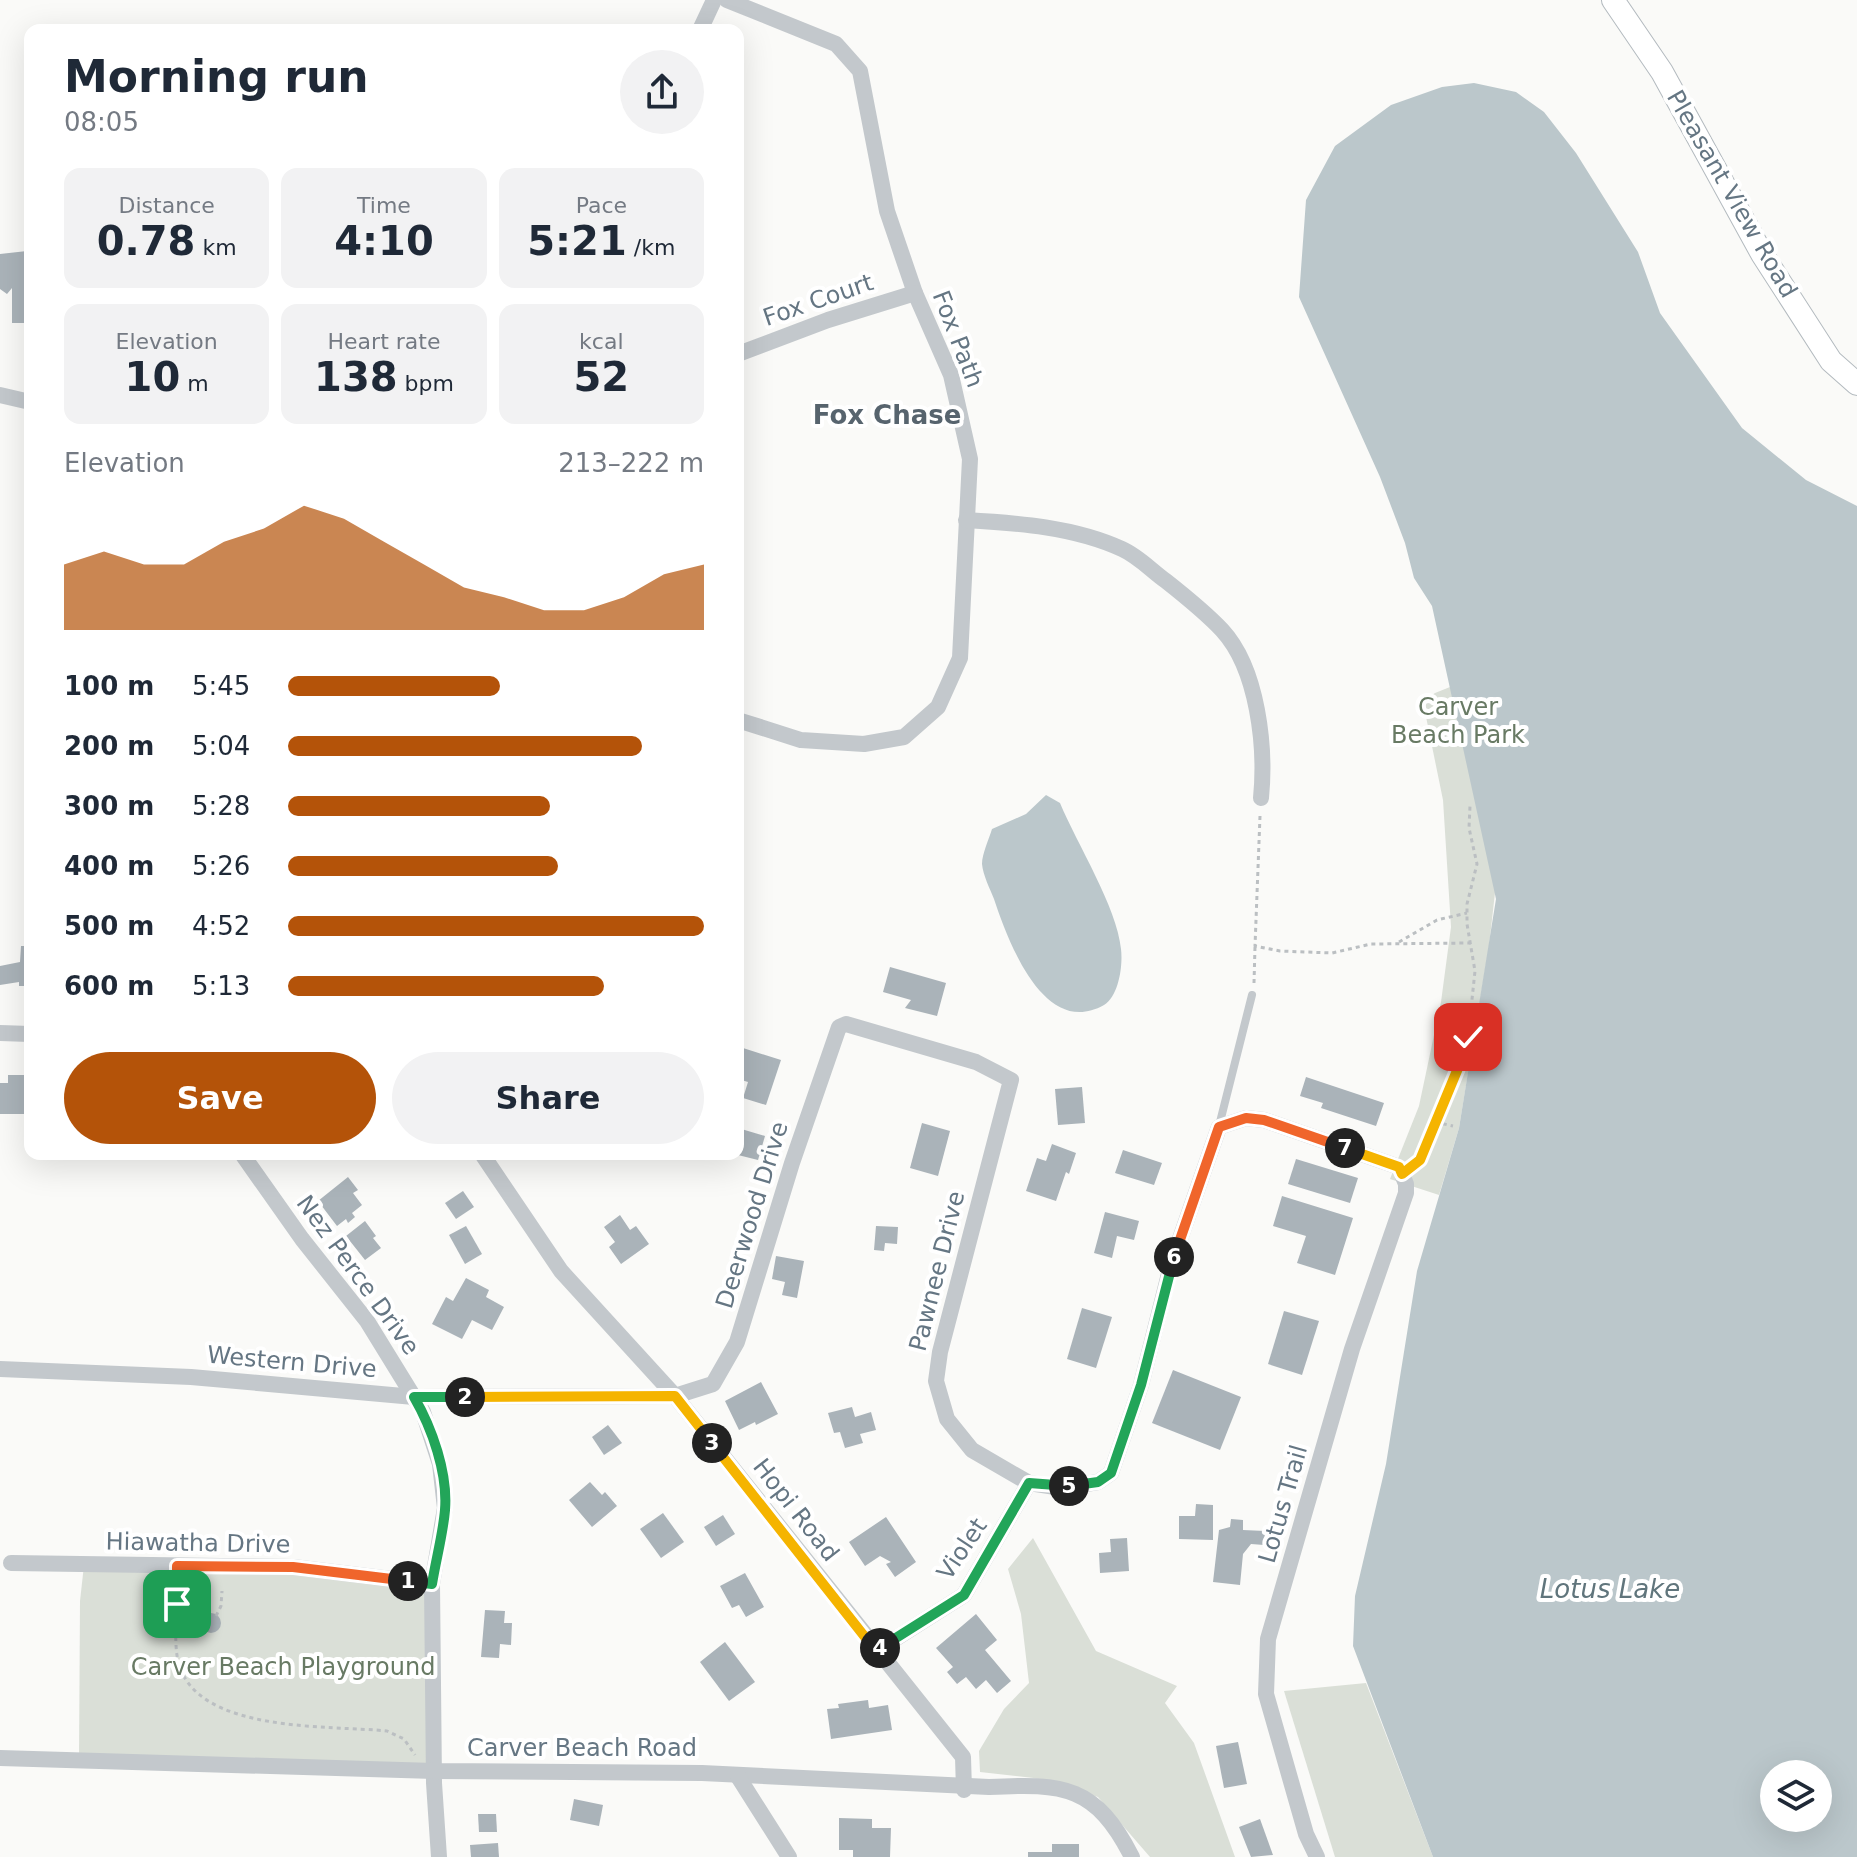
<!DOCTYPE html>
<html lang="en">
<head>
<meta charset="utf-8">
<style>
	body { margin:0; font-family:"DejaVu Sans",sans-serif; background:#f2f2f3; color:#1f2937; height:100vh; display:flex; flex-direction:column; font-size:30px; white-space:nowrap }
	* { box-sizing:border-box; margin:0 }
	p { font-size:26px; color:#747a83 }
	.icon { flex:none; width:44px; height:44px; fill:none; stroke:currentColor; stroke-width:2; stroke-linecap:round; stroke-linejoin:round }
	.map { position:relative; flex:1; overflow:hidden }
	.sheet { position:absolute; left:24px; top:24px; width:720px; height:1136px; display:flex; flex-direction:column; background:#fff; border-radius:16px; box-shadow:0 8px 32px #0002 }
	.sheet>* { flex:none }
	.buttons { position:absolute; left:1760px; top:1760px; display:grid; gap:16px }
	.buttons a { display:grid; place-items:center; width:72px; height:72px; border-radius:50%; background:#fff; box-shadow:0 8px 32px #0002; font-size:40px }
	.pin { position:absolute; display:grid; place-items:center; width:68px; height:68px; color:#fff; margin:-34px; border-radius:16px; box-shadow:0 4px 12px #0006 }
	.km { position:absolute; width:40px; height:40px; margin:-20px; border-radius:50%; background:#222; color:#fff; font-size:22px; line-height:40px; text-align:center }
	.round { display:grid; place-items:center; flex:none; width:84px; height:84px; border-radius:42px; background:#f2f2f3 }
	.summary { display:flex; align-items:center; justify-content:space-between; height:136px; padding:0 40px }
	h1 { font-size:44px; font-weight:600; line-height:60px }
	.metrics { display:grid; grid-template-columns:repeat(3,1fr); gap:12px; height:136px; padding:8px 40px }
	.metrics div { display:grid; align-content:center; border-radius:16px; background:#f2f2f3; text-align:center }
	.metrics b { font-size:40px; font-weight:600 }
	.metrics small { font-size:22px; font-weight:400 }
	.metrics p { font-size:22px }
	.chart { height:224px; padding:16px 40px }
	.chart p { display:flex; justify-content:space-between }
	.chart svg { width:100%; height:144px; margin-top:8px; fill:#b45309; opacity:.7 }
	.primary-button { display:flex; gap:16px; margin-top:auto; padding:16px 40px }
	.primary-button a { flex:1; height:92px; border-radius:48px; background:#b45309; color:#fff; font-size:32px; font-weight:600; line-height:92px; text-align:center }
	.primary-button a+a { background:#f2f2f3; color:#1f2937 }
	ul { padding:0 40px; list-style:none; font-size:26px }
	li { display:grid; grid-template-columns:128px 96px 1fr; align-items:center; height:60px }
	li i { height:20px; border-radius:10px; background:#b45309 }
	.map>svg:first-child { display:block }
	.green { fill:#dadfd7 }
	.water { fill:#bbc7cb; fill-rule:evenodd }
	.building { fill:#aab3b9 }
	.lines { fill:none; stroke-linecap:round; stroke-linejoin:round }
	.secondary-casing { stroke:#b3babf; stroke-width:24 }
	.path { stroke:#bbbfc2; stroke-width:3; stroke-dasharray:4 4; stroke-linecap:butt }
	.lane { stroke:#c3c8cc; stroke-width:8 }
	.street { stroke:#c3c8cc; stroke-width:16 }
	.secondary { stroke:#fff; stroke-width:22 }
	.split-1-casing { stroke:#fff; stroke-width:16 }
	.split-2-casing { stroke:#fff; stroke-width:16 }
	.split-3-casing { stroke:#fff; stroke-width:16 }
	.split-4-casing { stroke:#fff; stroke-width:16 }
	.split-5-casing { stroke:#fff; stroke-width:16 }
	.split-6-casing { stroke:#fff; stroke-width:16 }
	.split-7-casing { stroke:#fff; stroke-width:16 }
	.split-8-casing { stroke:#fff; stroke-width:16 }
	.split-1 { stroke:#f0652b; stroke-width:10 }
	.split-2 { stroke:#22a559; stroke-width:10 }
	.split-3 { stroke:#f5b400; stroke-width:10 }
	.split-4 { stroke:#f5b400; stroke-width:10 }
	.split-5 { stroke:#22a559; stroke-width:10 }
	.split-6 { stroke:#22a559; stroke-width:10 }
	.split-7 { stroke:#f0652b; stroke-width:10 }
	.split-8 { stroke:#f5b400; stroke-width:10 }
	.labels { text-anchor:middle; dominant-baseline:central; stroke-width:8; stroke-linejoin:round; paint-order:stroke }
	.street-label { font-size:24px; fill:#657683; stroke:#fff }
	.park-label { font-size:24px; fill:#687a64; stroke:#fff }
	.neighbourhood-label { font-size:26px; font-weight:bold; fill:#57646e; stroke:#fff }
	.water-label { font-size:26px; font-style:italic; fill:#60757c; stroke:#fff }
</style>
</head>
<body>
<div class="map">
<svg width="1857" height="1857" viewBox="0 0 1857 1857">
	<rect width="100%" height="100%" fill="#fafaf8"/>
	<g class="green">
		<path d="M1465,681L1497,875L1489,946L1459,1128L1439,1195L1390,1179L1419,1106L1441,1002L1451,927L1443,800L1423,702L1435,693Z"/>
		<path d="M1033,1538L1096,1651L1177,1686L1165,1703L1194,1743L1235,1857H1150L1098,1797L1051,1780L980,1772L979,1751L1004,1709L1029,1683L1021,1614L1008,1569Z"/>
		<path d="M84,1565L293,1567L432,1584L434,1771L79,1759L80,1601Z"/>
		<path d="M1366,1683L1433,1857H1335L1284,1691Z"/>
	</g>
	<g class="water">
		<path d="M1474,83L1516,92L1544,112L1576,153L1638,252L1660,313L1742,428L1806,480L1857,506V1857H1433L1353,1646L1355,1596L1386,1464L1417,1271L1459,1128L1496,899L1432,606L1414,578L1405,543L1380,477L1299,297L1306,200L1335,146L1391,105L1442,87ZM1774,1774H1818V1818H1774Z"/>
		<path d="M1046,795L1060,803C1077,844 1117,907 1121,949C1123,965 1119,996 1104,1005C1044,1039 1008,941 994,899C990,889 983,875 982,864C982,854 989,839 992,829L1026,814Z"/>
	</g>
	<g class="building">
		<path d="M27,245H30V323H12V288L7,294L0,289V254L27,251Z"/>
		<path d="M21,946H30V986H19V982L0,985V966L20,962Z"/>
		<path d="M890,967L946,983L937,1016L905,1008L911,1000L883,992Z"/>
		<path d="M743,1048L781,1060L766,1105L743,1098L748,1082L738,1079V1063Z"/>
		<path d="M8,1075H30V1114H0V1083H8Z"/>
		<path d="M1306,1077L1384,1103L1376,1126L1321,1108L1323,1103L1300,1096Z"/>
		<path d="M1082,1087L1085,1123L1058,1125L1055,1089Z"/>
		<path d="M922,1123L950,1131L938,1176L910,1168Z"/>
		<path d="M738,1128L765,1136L758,1160L738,1155Z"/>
		<path d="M1052,1144L1076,1153L1069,1174L1066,1172L1056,1201L1026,1191L1037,1158L1046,1161Z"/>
		<path d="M1123,1150L1162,1163L1154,1185L1115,1173Z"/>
		<path d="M1296,1159L1358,1178L1350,1203L1288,1184Z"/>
		<path d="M348,1177L358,1190L353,1193L362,1205L352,1213L355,1217L348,1223L346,1219L337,1226L318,1201Z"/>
		<path d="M463,1191L474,1207L456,1219L445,1203Z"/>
		<path d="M1282,1196L1353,1218L1335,1275L1297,1263L1306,1236L1273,1226Z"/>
		<path d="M1105,1212L1139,1221L1134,1240L1117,1236L1112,1258L1094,1253Z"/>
		<path d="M620,1215L630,1230L636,1226L649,1244L621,1264L609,1247L615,1242L604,1227Z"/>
		<path d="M365,1221L376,1236L373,1238L381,1248L365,1260L346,1236Z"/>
		<path d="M466,1226L482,1254L465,1264L449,1235Z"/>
		<path d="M876,1226L898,1227L897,1244L885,1243L884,1251L874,1250Z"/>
		<path d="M776,1256L804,1261L797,1298L782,1295L785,1282L772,1279Z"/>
		<path d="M466,1278L489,1290L486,1297L504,1307L492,1330L472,1320L462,1339L432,1324L446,1297L453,1301Z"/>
		<path d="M1082,1308L1112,1317L1096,1368L1067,1359Z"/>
		<path d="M1284,1311L1319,1321L1302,1375L1268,1364Z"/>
		<path d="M1173,1370L1241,1397L1220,1450L1152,1423Z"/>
		<path d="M761,1382L778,1414L756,1425L755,1422L739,1430L725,1401Z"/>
		<path d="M852,1407L855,1417L871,1412L876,1430L860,1434L863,1443L845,1448L840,1432L834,1433L828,1413Z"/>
		<path d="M608,1425L622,1443L604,1455L592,1437Z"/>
		<path d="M590,1482L602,1495L605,1492L617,1506L592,1527L569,1500Z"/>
		<path d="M1196,1504L1213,1505V1540L1179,1539V1516H1195Z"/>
		<path d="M663,1513L684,1542L661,1558L640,1529Z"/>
		<path d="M723,1515L735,1534L716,1546L704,1527Z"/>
		<path d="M886,1517L916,1562L895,1577L886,1564L891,1562L880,1556L865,1566L849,1542Z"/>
		<path d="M1231,1519L1243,1520V1530L1265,1531L1264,1545L1251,1544L1243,1554L1240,1585L1213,1582L1219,1530L1230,1527Z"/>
		<path d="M1127,1538L1129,1571L1100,1573L1099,1553L1111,1552L1110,1539Z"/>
		<path d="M745,1573L764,1607L746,1617L739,1605L732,1608L720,1586Z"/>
		<path d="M485,1610L505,1611L504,1623H512L511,1645L500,1644L499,1658L481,1657Z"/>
		<circle cx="211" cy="1623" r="10"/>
		<path d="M976,1614L997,1640L985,1650L1011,1681L997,1693L986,1680L976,1689L966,1677L957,1684L947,1672L953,1667L936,1648Z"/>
		<path d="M725,1642L755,1682L729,1701L700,1662Z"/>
		<path d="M868,1700L869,1708L888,1705L892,1730L831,1739L827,1709L839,1708L838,1704Z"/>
		<path d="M1238,1742L1247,1784L1224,1788L1216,1746Z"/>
		<path d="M574,1799L603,1805L599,1826L570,1820Z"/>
		<path d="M478,1814H496L497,1832H479Z"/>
		<path d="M839,1818L872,1819V1828H891L890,1857H853V1850H839Z"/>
		<path d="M1260,1819L1273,1855L1251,1857L1239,1827Z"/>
		<path d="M498,1843L499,1857H471L470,1845Z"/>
		<path d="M1052,1844H1079V1857H1028V1852H1052Z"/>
	</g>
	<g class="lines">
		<g class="secondary-casing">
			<path id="secondary" d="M1613,0L1662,72L1762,254L1831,361L1857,384"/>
		</g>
		<g class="path">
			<path d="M1260,816L1255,946L1280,951L1332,953L1371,944L1471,943"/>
			<path d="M1399,942L1437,920L1467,913"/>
			<path d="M1254,983L1255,947"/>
			<path d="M1435,1122L1453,1126"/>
			<path d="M1415,1164L1420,1160L1426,1148L1468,1037L1475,971L1467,924V904L1477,864L1469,828L1470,806"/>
			<path d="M177,1581C178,1605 173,1638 178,1661C195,1734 330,1725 387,1731L404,1739L415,1755"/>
			<path d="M177,1604L187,1607L195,1621L201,1623"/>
			<path d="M216,1616L221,1606L222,1591"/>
		</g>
		<g class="lane">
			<path d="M545,30V28"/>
			<path d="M1219,1126L1252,995"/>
		</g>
		<g class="street">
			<path d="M727,0L836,44L860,71L887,211L915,293L951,375L970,459L960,658L938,707L904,737L864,744L801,740L738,720"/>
			<path d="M700,30L714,0"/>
			<path d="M738,354L828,320L915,293"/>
			<path d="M0,395L30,402"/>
			<path d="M966,520C1018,523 1074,527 1122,549C1138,556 1152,571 1166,581C1185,596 1205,612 1222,630C1258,669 1266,747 1261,798"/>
			<path d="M0,1033L30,1034"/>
			<path d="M242,1154L302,1239L367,1321L423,1412L440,1464L445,1508L432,1584L434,1783L439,1857"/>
			<path d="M482,1154L561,1271L675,1396L963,1757L964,1790"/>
			<path d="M0,1369L191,1377L414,1397L675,1396L713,1384L737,1342L792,1163L839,1027L846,1024L976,1062L1011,1080L940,1352L936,1381L947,1419L972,1450L1029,1483L1062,1488L1098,1482L1111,1473L1141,1385L1172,1262L1219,1127L1246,1118L1264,1120L1399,1167L1406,1184V1193L1352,1349L1268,1639L1266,1694L1306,1834L1317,1857"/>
			<path d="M11,1563L293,1567L432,1584"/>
			<path d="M876,1651L964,1595L1029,1483"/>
			<path d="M0,1758L434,1771L702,1773L989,1787C1064,1783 1096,1786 1132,1857"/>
			<path d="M737,1775L789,1857"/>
		</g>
		<use href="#secondary" class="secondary"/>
	</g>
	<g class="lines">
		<g class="split-1-casing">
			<path id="split-1" d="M177,1604V1566L293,1567L408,1581"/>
		</g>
		<g class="split-2-casing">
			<path id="split-2" d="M408,1581L432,1584C436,1559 443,1534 445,1510C448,1473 432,1428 414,1397H465"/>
		</g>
		<g class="split-3-casing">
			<path id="split-3" d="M465,1397L675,1396L712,1443"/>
		</g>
		<g class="split-4-casing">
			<path id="split-4" d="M712,1443L876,1651L880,1648"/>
		</g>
		<g class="split-5-casing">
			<path id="split-5" d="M880,1648L964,1595L1029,1483L1069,1486"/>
		</g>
		<g class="split-6-casing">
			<path id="split-6" d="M1069,1486L1098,1482L1111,1473L1141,1385L1174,1257"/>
		</g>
		<g class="split-7-casing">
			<path id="split-7" d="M1174,1257L1219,1127L1246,1118L1264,1120L1345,1148"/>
		</g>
		<g class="split-8-casing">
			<path id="split-8" d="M1345,1148L1399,1167L1402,1174L1420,1160L1461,1061L1468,1037"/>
		</g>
		<use href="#split-1" class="split-1"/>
		<use href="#split-2" class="split-2"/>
		<use href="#split-3" class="split-3"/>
		<use href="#split-4" class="split-4"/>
		<use href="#split-5" class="split-5"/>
		<use href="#split-6" class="split-6"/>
		<use href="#split-7" class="split-7"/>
		<use href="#split-8" class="split-8"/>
	</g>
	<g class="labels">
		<g class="street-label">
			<text transform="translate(1732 194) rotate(60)">Pleasant View Road</text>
			<text transform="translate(818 300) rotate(-19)">Fox Court</text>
			<text transform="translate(958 339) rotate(69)">Fox Path</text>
			<text transform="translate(752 1215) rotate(-73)">Deerwood Drive</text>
			<text transform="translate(937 1271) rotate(-76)">Pawnee Drive</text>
			<text transform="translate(358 1275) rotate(54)">Nez Perce Drive</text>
			<text transform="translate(292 1362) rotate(5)">Western Drive</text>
			<text transform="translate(1283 1504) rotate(-74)">Lotus Trail</text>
			<text transform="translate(796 1510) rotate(52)">Hopi Road</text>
			<text transform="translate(198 1543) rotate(1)">Hiawatha Drive</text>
			<text transform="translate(962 1549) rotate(-56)">Violet</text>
			<text x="582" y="1748">Carver Beach Road</text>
		</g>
		<g class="park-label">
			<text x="1458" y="707">Carver<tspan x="1458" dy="28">Beach Park</tspan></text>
			<text x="283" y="1667">Carver Beach Playground</text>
		</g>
		<g class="neighbourhood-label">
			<text x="887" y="415">Fox Chase</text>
		</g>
		<g class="water-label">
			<text x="1610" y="1589">Lotus Lake</text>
		</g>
	</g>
</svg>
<div class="buttons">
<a><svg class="icon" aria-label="layers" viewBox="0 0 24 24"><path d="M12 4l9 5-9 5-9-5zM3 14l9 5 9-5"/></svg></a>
</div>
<div class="pin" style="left:177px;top:1604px;background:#1e9e55"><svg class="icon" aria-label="arrive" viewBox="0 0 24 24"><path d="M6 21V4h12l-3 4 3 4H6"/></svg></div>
<div class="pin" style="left:1468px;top:1037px;background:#d93025"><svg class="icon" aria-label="check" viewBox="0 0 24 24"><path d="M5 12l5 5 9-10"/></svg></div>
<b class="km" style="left:408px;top:1581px">1</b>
<b class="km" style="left:465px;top:1397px">2</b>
<b class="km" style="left:712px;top:1443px">3</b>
<b class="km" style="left:880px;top:1648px">4</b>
<b class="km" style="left:1069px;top:1486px">5</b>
<b class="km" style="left:1174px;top:1257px">6</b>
<b class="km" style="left:1345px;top:1148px">7</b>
<section class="sheet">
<div class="summary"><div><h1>Morning run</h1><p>08:05</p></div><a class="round"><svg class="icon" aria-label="share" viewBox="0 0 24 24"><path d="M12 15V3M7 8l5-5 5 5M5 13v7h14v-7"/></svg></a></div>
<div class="metrics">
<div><p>Distance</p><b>0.78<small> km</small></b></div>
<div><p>Time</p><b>4:10</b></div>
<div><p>Pace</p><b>5:21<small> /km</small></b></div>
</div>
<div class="metrics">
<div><p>Elevation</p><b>10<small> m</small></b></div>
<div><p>Heart rate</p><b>138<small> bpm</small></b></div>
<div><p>kcal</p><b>52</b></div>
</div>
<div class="chart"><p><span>Elevation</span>213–222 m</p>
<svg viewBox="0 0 160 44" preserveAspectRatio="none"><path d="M0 44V24L10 20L20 24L30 24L40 17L50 13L60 6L70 10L80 17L90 24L100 31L110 34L120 38L130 38L140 34L150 27L160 24V44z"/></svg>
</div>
<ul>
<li><b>100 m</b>5:45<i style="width:51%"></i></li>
<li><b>200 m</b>5:04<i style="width:85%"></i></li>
<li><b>300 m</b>5:28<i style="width:63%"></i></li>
<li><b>400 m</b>5:26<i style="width:65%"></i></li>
<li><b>500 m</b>4:52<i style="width:100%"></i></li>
<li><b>600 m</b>5:13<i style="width:76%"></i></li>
</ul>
<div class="primary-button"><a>Save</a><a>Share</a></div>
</section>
</div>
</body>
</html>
